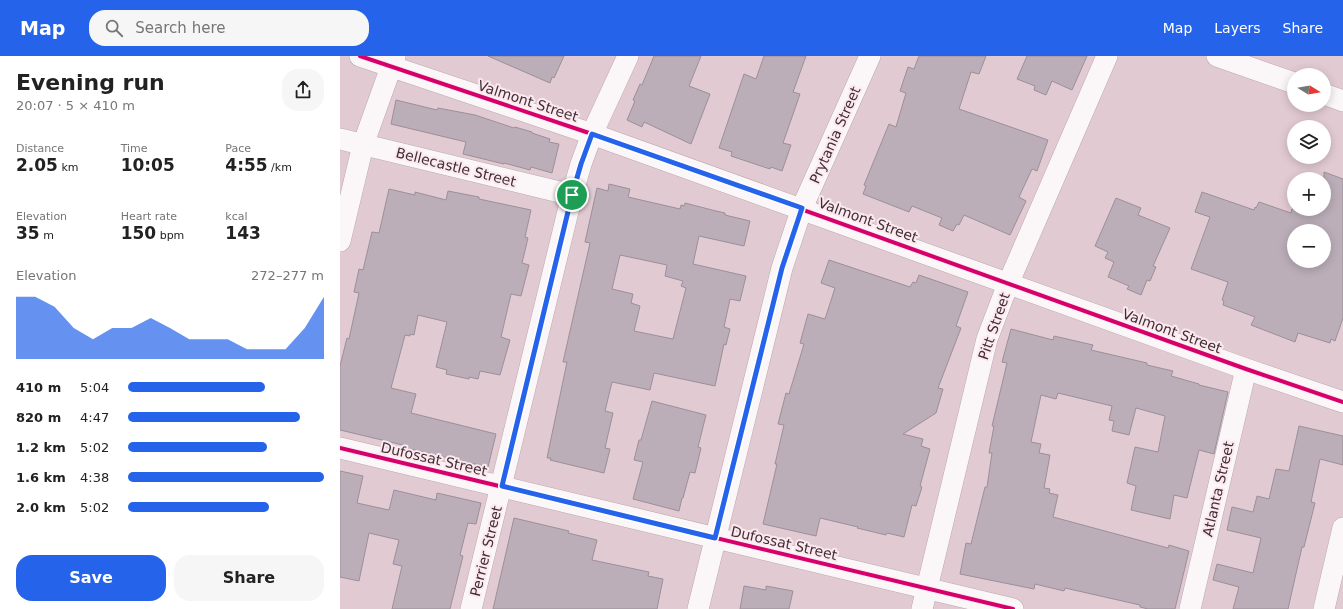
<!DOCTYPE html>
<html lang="en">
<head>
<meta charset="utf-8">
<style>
	body { margin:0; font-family:"DejaVu Sans",sans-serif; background:#f6f6f6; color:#222; height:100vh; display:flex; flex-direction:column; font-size:15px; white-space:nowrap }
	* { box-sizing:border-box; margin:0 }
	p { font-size:13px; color:#767676 }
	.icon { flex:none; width:22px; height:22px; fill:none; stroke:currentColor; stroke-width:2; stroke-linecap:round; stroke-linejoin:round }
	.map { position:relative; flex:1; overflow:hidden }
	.panel { display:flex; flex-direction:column; background:#fff; width:340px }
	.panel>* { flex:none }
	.needle { width:26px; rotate:101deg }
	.fabs { position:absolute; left:947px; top:12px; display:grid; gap:8px }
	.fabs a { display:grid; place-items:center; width:44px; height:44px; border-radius:50%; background:#fff; box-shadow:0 2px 10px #0003; font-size:20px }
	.pin { position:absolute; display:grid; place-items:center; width:34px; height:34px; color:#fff; margin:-17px; border:2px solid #fff; border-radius:50%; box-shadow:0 1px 4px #0007 }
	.round { display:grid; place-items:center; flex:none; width:42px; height:42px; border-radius:16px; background:#f6f6f6 }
	.head { display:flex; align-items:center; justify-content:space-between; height:68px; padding:0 16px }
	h1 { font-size:22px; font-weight:700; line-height:30px }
	.figures { display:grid; grid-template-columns:repeat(3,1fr); gap:6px; height:68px; padding:4px 16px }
	.figures div { display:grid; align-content:center }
	.figures b { font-size:17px; font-weight:700 }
	.figures small { font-size:11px; font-weight:400 }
	.figures p { font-size:11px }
	.chart { height:112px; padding:8px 16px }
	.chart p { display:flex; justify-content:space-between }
	.chart svg { width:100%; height:72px; margin-top:4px; fill:#2563eb; opacity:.7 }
	.button { display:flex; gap:8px; margin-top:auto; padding:8px 16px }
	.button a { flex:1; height:46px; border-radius:16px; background:#2563eb; color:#fff; font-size:16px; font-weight:700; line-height:46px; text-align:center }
	.button a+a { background:#f6f6f6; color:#222 }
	ul { padding:0 16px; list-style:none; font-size:13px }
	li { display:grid; grid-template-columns:64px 48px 1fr; align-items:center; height:30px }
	li i { height:10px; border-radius:5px; background:#2563eb }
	header { display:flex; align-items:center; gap:24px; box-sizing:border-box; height:56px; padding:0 20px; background:#2563eb; color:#fff }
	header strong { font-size:19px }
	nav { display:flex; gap:22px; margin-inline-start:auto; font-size:14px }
	.search { width:280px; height:36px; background:#f6f6f6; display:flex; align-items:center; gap:10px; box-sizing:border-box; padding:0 14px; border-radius:16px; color:#767676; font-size:15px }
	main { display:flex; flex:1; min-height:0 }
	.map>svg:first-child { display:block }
	.building { fill:#bbaeb9; stroke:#9c8f99; fill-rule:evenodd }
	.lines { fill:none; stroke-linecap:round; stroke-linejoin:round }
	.minor-casing { stroke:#bba8af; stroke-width:22 }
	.minor { stroke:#fbf7f8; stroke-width:21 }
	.cycleway-casing { stroke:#fce9ef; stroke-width:6 }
	.cycleway { stroke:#d6006c; stroke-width:4 }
	.route-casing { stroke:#fff; stroke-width:8 }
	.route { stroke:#2563eb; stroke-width:5 }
	.labels { text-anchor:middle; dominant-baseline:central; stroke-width:4; stroke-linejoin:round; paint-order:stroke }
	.street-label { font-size:14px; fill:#402e34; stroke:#fce9ef }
</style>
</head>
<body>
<header>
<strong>Map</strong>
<div class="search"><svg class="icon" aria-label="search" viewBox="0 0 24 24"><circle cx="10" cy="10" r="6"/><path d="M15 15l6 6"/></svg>Search here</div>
<nav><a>Map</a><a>Layers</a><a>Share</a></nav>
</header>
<main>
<section class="panel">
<div class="head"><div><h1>Evening run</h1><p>20:07 · 5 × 410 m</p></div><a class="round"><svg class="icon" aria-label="share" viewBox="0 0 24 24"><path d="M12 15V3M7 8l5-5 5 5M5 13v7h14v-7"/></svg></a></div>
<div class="figures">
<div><p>Distance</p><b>2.05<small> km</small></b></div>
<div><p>Time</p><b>10:05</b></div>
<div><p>Pace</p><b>4:55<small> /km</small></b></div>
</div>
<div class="figures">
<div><p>Elevation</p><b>35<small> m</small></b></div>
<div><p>Heart rate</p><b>150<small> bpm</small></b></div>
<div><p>kcal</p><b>143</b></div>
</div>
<div class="chart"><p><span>Elevation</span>272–277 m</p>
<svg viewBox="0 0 160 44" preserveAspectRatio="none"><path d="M0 44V6L10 6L20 12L30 25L40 32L50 25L60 25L70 19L80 25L90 32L100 32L110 32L120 38L130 38L140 38L150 25L160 6V44z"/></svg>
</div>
<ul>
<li><b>410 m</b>5:04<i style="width:70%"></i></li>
<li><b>820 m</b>4:47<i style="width:88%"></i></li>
<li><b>1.2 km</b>5:02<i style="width:71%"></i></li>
<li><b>1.6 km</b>4:38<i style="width:100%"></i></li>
<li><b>2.0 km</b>5:02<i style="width:72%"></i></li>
</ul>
<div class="button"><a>Save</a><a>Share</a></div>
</section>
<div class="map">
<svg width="1003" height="553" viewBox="0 0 1003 553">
	<rect width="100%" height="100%" fill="#e2cad2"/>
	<g class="building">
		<path d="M148,0H224L214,22L212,21L210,27Z"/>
		<path d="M314,0H361L349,30L370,38L351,88L304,66L302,71L287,64L295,45L293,44L300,28L302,29Z"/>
		<path d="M424,0H466L453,36L460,38L443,87L451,89L442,115L431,111L430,113L391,100L392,96L379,92L404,18L416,23Z"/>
		<path d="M579,0H646L639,18L631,16L619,53L708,84L697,115L692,113L679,141L686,145L670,179L624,159L619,169L617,168L613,175L599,169L602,162L572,150L569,156L523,138L526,130L524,129L549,68L556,71L566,37L560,35L568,11L574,13Z"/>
		<path d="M687,0H747L732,34L712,25L706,39L694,34L695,30L677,23Z"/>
		<path d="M56,44L97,54L98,52L135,59L174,72L175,71L192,76V77L210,83L209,86L219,88L212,117L191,111L190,114L164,107V108L123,98L126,86L51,68Z"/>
		<path d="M984,116L1003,123V262L995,285L991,283L990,287L958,277L955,286L911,269L915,261L883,249L884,245L882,244L888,226L851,213L870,161L855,156L862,136L914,154L915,151L916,152L919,146L951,157L952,153H984ZM954,175H984V205H954Z"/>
		<path d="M269,128L290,133L288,141L340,153L341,149L344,150L345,147L376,155L385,157V159L410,165L404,190L359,180L353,208L406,220L400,245L390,243L384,271L390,273L386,289L384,288L375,330L314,317L310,334L272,326L265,355L273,357L265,392L270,393L264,417L210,404L211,402H207L227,306H223L250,187L245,186L257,132L268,135ZM280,199L327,209L325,220L343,225L341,230L346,232L333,283L294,275L300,250L291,247L293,238L272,233Z"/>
		<path d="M49,133L75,139V136L106,144L108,135L139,141V143L191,154L185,181L188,182L182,207L189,209L181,240L171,238L161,281L170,284L160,319L140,315L138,323L129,321V323L106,318L107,314L96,311L107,266L78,259L74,279L70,278V280L65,279L51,332L76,338L71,357L156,378L148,411L66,392L67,390L0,374V310L7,282L9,283L19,237L14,236L19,213L23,214L32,176L39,177Z"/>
		<path d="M776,142L801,152L798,159L830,172L813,210L816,211L810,225L807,224L801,239L787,233L789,230L768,221L774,206L765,202L768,196L755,190Z"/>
		<path d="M489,204L570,231L573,226L576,227L579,219L628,236L616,270L621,272L598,332L603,333L596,357L563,378L583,383L581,390L590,393L580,430L582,431L576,450L572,449L564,481L547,477L546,479L517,472L518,471L480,462L476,480L423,468L437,408H435L444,369L438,368L446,337L449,338L464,288L460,287L468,258L485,263L495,232L481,227Z"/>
		<path d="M671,273L713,284L714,280L753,289L751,294L807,307V309L833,315L831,320L859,328V329L888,336L874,398L859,394L847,442L834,439L830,463L791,454L796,430L787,427L795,391L818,396L825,360L796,352L789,379L772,375L774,365L769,364L772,350L718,337L716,343L701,339L691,386L701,388L699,397L710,399L704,432L710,433L709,437L718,439L713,461L828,492L829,489L849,495L835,553H808L800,551V549L725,532L724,535L695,528L694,533L620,518L626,487L631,488L645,431H647L652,397H649L654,370H652L667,307L662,306Z"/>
		<path d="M312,345L366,359L358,391L361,392L355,417L350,416L343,442H342L339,455L293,443L303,406L294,404L299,384H301Z"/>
		<path d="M959,370L1003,380V409L980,403L971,446L975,447L964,491H962L948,553H893L899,531L873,524L877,508L913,517L921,482L887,474L892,451L913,456L917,440L929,443L936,413L949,415Z"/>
		<path d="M0,415L23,420L17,447L49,454L54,434L96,444L97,437L141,447L136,468L128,467L120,499L123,500L110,553H52L62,510L53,508L59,484L29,477L19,525L0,521Z"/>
		<path d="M174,462L229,475L228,477L257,484L252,504L309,516L308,520L323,523L317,553H153Z"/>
		<path d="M404,530L426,534V530L453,535L449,553H400Z"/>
	</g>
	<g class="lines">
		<g class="minor-casing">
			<g id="minor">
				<path d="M20,0L252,78L906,313L1003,346"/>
				<path d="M877,0L954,27"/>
				<path d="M984,38L1003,45"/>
				<path d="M0,83L232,139"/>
				<path d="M0,185L23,89L55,0"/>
				<path d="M0,392L673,553"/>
				<path d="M131,553L232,139L241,108L252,78L288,0"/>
				<path d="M358,553L442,212L462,152L530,0"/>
				<path d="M582,553L647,283L668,228L767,0"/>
				<path d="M850,553L906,313"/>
				<path d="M984,553L1003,472"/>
			</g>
		</g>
		<use href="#minor" class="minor"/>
		<g class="cycleway-casing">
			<g id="cycleway">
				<path d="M20,0L252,78L906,313L1003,346"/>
				<path d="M0,392L673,553"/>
			</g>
		</g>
		<use href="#cycleway" class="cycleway"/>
	</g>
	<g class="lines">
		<g class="route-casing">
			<path id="route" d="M252,78L462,152L442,212L375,482L162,430L232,139L241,108Z"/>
		</g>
		<use href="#route" class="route"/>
	</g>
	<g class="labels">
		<g class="street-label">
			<text transform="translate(188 45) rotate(18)">Valmont Street</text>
			<text transform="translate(495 79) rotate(-66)">Prytania Street</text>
			<text transform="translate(116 111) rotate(14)">Bellecastle Street</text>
			<text transform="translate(528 164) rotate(20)">Valmont Street</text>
			<text transform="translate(654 270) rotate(-71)">Pitt Street</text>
			<text transform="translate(832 275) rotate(20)">Valmont Street</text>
			<text transform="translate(94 403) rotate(13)">Dufossat Street</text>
			<text transform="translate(878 433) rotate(-77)">Atlanta Street</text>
			<text transform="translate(444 487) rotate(13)">Dufossat Street</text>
			<text transform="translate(146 495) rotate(-76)">Perrier Street</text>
		</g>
	</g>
</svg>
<div class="fabs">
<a><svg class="needle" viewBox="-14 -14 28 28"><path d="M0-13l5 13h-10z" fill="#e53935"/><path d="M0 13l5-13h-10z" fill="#767676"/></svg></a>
<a><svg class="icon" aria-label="layers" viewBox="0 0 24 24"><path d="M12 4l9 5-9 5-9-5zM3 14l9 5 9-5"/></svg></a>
<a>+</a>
<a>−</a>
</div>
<div class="pin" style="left:232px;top:139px;background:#1e9e55"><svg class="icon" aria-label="arrive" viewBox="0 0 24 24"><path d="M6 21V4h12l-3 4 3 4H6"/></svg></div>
</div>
</main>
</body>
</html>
